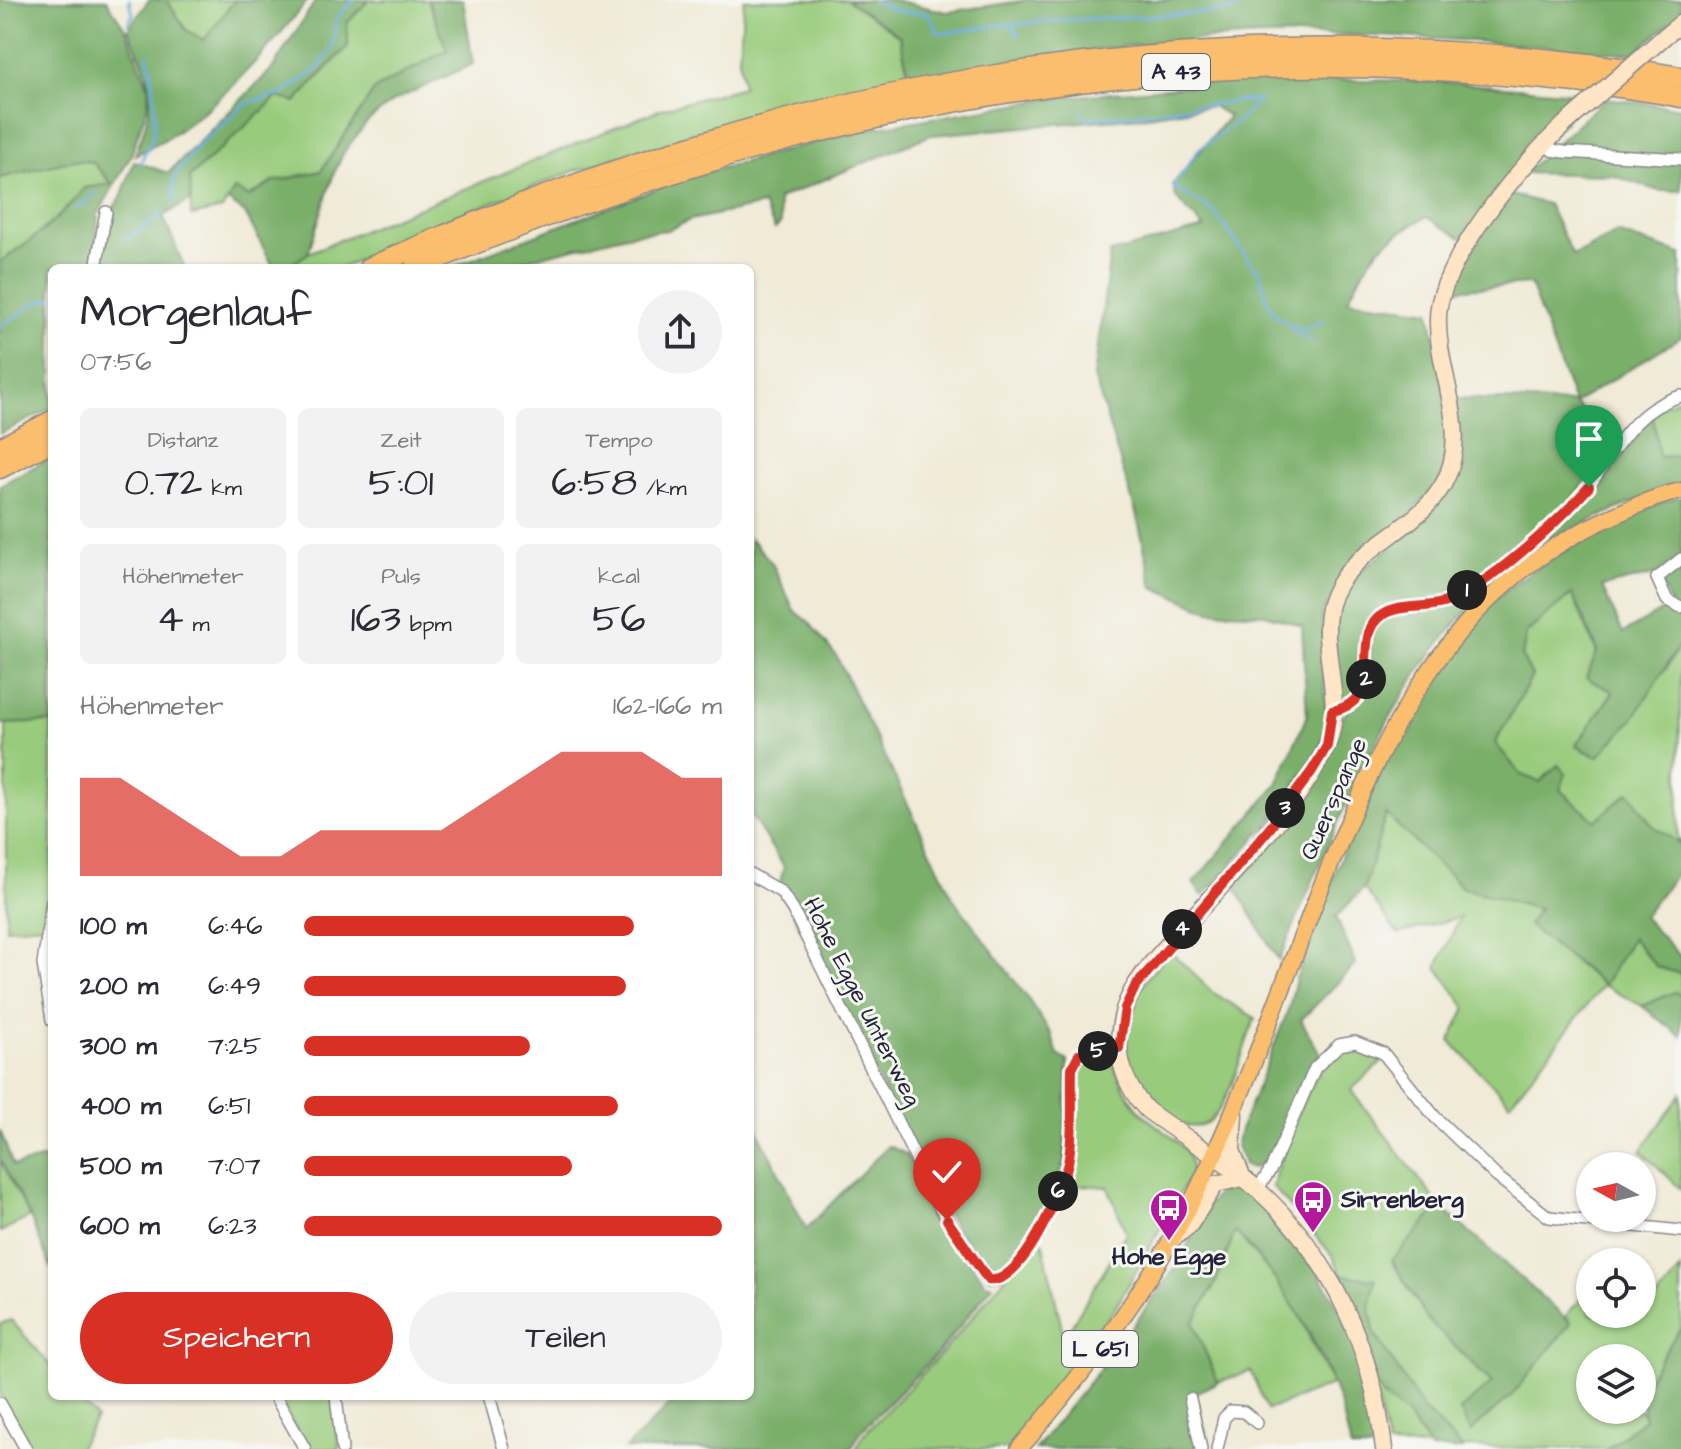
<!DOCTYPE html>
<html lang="de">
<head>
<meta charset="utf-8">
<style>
	body { margin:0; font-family:"Architects Daughter",sans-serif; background:#f2f2f3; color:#2b2b33; height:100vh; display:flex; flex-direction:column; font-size:30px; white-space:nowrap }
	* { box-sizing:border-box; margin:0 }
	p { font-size:26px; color:#7c7c81 }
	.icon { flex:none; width:44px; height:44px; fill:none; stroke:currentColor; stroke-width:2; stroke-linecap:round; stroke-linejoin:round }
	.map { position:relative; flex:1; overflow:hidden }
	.side { position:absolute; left:48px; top:264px; width:706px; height:1136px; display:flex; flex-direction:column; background:#fff; border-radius:12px; box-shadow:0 2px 6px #0004 }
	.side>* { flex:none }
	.needle { width:52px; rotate:278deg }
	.fabs { position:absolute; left:1576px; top:1152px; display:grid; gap:16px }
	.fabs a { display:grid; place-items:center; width:80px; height:80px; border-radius:50%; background:#fff; box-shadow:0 2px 6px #0004; font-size:40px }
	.pin { position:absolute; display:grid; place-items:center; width:68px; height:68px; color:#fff; margin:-82px -34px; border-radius:50% 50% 50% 0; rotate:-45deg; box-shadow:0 0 8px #0007 }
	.pin .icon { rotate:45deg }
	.km { position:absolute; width:40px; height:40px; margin:-20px; border-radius:50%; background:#222; color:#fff; font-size:22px; line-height:40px; text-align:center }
	.round { display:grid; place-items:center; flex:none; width:84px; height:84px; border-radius:42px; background:#f2f2f3 }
	.headline { display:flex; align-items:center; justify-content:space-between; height:136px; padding:0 32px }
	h1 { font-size:44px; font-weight:600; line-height:60px }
	.figures { display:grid; grid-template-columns:repeat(3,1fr); gap:12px; height:136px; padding:8px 32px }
	.figures div { display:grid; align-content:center; border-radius:12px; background:#f2f2f3; text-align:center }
	.figures b { font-size:40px; font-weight:600 }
	.figures small { font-size:22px; font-weight:400 }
	.figures p { font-size:22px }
	.chart { height:224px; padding:16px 32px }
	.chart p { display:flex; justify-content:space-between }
	.chart svg { width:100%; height:144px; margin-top:8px; fill:#d93025; opacity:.7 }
	.cta { display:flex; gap:16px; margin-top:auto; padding:16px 32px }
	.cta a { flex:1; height:92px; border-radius:48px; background:#d93025; color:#fff; font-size:32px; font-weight:600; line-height:92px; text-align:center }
	.cta a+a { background:#f2f2f3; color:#2b2b33 }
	ul { padding:0 32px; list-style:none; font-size:26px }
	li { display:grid; grid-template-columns:128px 96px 1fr; align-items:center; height:60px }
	li i { height:20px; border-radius:10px; background:#d93025 }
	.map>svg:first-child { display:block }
	.green { fill:#98cb7b; stroke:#5d765b; stroke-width:2 }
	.forest { fill:#7aaf6b; stroke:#4e6853; stroke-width:2 }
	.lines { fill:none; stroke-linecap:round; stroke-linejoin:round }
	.stream { stroke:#6aaadd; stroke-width:3 }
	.street-casing { stroke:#898688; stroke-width:14 }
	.secondary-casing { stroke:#898688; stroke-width:19 }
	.primary-casing { stroke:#898688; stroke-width:19 }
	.highway-casing { stroke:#898688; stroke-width:23 }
	.street { stroke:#fff; stroke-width:11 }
	.secondary { stroke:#fde5c5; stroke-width:16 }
	.primary { stroke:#fbbe6e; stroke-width:16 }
	.highway { stroke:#fbbe6e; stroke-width:20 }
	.secondary-bridge-casing { stroke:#898688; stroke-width:19; stroke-linecap:butt }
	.secondary-bridge { stroke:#fde5c5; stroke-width:16 }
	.route-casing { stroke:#fff; stroke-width:16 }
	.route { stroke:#d93025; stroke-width:10 }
	.labels { text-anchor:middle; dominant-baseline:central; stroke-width:6; stroke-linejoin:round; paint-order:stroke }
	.shield { fill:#f6f6f2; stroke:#626272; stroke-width:2 }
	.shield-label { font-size:22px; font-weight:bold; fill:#22223b }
	.street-label { font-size:24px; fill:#22223b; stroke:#f6f6f2 }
	.poi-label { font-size:24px; font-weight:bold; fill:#22223b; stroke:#f6f6f2; text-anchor:start }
</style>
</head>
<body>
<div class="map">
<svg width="1681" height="1449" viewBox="0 0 1681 1449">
	<rect width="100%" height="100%" fill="#f6f6f2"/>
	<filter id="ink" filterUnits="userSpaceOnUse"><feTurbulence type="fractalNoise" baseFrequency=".0125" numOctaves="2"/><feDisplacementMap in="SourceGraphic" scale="16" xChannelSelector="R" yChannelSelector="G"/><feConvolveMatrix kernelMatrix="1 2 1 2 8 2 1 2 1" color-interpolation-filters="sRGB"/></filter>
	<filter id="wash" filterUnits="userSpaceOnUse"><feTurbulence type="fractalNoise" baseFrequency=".006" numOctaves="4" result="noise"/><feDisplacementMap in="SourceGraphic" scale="32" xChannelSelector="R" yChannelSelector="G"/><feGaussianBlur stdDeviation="1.8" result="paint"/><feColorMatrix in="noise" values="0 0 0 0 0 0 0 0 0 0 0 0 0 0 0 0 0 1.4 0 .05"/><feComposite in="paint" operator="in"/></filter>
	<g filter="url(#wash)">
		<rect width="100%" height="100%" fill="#f0ead6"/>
		<g class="green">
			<path d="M167,0H235L204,40L186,30Z"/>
			<path d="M369,0H428L447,50L375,89L321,171L273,182L248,197L235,189L222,209L191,216L190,177L277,97L296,102L348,46L347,23Z"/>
			<path d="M744,0H847L900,36L909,78L853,90L574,171L452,218L341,268H286L308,253L661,109L743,87L739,58Z"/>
			<path d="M74,160L93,162L113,185L84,188C60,218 33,240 0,262V178Z"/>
			<path d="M1681,398V455L1659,458L1652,410Z"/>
			<path d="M1572,593L1613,692L1576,745L1667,668L1681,642L1678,843L1652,825L1629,792L1595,822L1560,790L1558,765L1541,783L1521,775L1495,744L1532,676L1522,657L1526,633Z"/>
			<path d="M52,722V876L42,925L6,928V724Z"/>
			<path d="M1386,814L1463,888L1540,909L1528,925L1603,985L1632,937L1657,967L1681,974V996L1675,992L1642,1006L1603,985L1510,1103L1450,1041L1466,1008L1437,967L1460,917L1398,934L1364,888Z"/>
			<path d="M1170,951L1212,992L1255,1018C1244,1045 1231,1099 1212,1119C1188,1144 1140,1101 1130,1078C1126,1066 1123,1041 1124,1029C1126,999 1152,973 1170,951Z"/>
			<path d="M1348,1048L1361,1049L1384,1060L1351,1090L1440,1206L1392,1261L1427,1319L1492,1383L1470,1432L1511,1396L1571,1323L1566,1315L1590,1289V1314H1642V1288L1655,1301L1681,1269V1327L1642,1387V1358H1590V1410H1641L1644,1419L1607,1449L1388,1446L1351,1298L1333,1256L1273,1187L1276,1172C1293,1131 1306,1068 1348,1048Z"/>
			<path d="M1097,1056L1113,1063C1120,1080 1128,1098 1141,1112C1160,1133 1193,1142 1191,1173L1116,1307L1008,1449H856L865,1433L943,1352L1041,1235L1064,1338L1126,1233L1108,1187L1063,1184L1075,1069L1083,1059Z"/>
			<path d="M1681,1094V1189L1641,1151Z"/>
			<path d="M0,1160L30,1217L0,1232Z"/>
			<path d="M1235,1231L1290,1296L1332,1385L1267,1410L1251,1371L1218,1382L1193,1323L1216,1282Z"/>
			<path d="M11,1320L52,1367V1396H77L96,1418L78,1449H29L0,1396V1324Z"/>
			<path d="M278,1396H333L339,1449H307Z"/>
		</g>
		<g class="forest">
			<path d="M0,0H106L126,30L138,60L149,88L148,104L131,155L98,214L94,268H52V408L0,434V262C33,240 60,219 84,188L112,184L93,162L74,160L0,178Z"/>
			<path d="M149,0H167L186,30L204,40L235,0H308C261,58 204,125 135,155C158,93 154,88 128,29Z"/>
			<path d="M316,0H369L347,23L348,46L295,102L277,97L190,177L191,200L163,216L185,268H100L110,213L121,197L134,161L168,173L272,69Z"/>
			<path d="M428,0H463L473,64L393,101L368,121L344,152L334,173L308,253L286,268H274L245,213L228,201L235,189L249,197L273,182L321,171L375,89L447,50Z"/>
			<path d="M847,0H894L947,12L1028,0H1681V14L1633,54C1530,46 1427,35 1324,35C1185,35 1046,54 909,78L900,36Z"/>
			<path d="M1274,78L1444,82L1588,94L1463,239L1426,217C1379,242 1371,253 1348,300L1430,311C1438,367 1460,429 1438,483L1322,611L1326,722L1321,747L1267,825L1203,896L1193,883L1276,786L1307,716L1302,626L1265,614L1209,611L1153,587L1137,516L1094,377L1110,253L1204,228L1176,198L1173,184L1229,116L1212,106L1141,117L931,135L778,199L781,223L775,229L763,205L690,220L668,230L631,234L493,268H449L682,179L855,131L1046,99Z"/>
			<path d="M1606,98L1681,108V191H1659L1612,175L1524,173Z"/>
			<path d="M1507,194L1548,204L1573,256L1617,233L1681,254V337L1575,403L1615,444L1561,514L1484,576L1443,600L1375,616L1361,680L1336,713L1333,614L1351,579L1428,517L1448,489L1456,398L1574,403L1530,284L1448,290Z"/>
			<path d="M1652,410L1659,457L1681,455V483C1630,504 1578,522 1533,553C1397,648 1342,815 1279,961L1232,882L1367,681L1372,634L1378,621L1390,615L1445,605L1566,517L1629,431Z"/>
			<path d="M52,457V722L0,724V485Z"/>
			<path d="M1681,497V556L1657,574L1602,587L1623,633L1671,605L1659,578L1681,562V642L1633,719L1598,757L1576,746L1613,692L1586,678L1598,650L1572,594L1526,633L1522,657L1532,676L1495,743L1521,775L1540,782L1558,765L1566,774L1560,790L1595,821L1629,792L1652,825L1678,843L1681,840V868L1643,917L1681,957V974L1657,967L1632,938L1604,985L1528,925L1539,909L1463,888L1386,814L1364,888L1336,917L1356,964L1301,1020L1320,1054C1299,1080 1281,1160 1253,1168L1245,1166L1236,1146L1239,1133L1289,1008L1296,979C1343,853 1382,722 1473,620C1504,586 1547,560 1587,539C1618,522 1646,505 1681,497Z"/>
			<path d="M750,538L772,563L794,610L809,622L837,657L953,898L1026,996L1051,1034L1058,1055L1068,1061L1064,1162L1038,1230L1004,1276L990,1278L950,1219L779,886L784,867L750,814Z"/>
			<path d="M1675,992L1681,996V1036L1642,1006Z"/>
			<path d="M750,1114L806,1229L888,1146L906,1154L952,1236L985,1283L993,1285L939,1352L861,1431L851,1449H625L679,1396H750Z"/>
			<path d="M0,1130L13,1166L46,1158L52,1168V1270L30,1217L0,1160Z"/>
			<path d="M1231,1188C1280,1193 1350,1319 1363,1364C1370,1391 1373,1421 1378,1449H1351C1335,1366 1292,1292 1235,1231L1216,1282L1193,1323L1218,1382L1195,1393L1210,1449H1035L1112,1354L1177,1266L1208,1206L1216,1195Z"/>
			<path d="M1440,1206L1571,1323L1511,1396L1470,1432L1460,1410L1492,1383L1427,1319L1392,1260Z"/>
			<path d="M1332,1274L1376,1279L1370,1307L1375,1334L1424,1410L1463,1449H1431L1405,1413L1382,1396Z"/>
			<path d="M1681,1327V1449H1607L1644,1419L1642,1387Z"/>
		</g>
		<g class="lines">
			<g class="stream">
				<path d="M873,0L897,11L928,14L938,32L945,33C1040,16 1139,20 1235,10L1239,4"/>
				<path d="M128,24L133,14L129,0"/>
				<path d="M1010,24L1019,35"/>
				<path d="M1081,113L1088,119L1259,99L1241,119L1199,149L1173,187L1214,211L1255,269L1260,271C1265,305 1272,323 1307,329L1323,320"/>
				<path d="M141,164C143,154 147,150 151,142C158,123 154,73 147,54"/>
				<path d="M174,202L173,178L199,144L247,103L282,94L318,69L332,48L337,18L353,0"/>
				<path d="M76,209L97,192"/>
				<path d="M126,240L163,213"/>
				<path d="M0,326L40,301L52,299"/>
				<path d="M1292,328L1295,333L1311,340"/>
			</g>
		</g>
	</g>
	<g filter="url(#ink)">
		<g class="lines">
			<g class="street-casing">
				<g id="street">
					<path d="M1544,143L1552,150L1564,152L1681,159"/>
					<path d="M96,268L106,212"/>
					<path d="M1681,559L1657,578L1667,600L1681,607"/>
					<path d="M1332,711C1386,700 1353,645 1376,620C1392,602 1425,610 1445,602C1487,585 1525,547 1559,519C1606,481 1618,413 1681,396"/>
					<path d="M750,874L781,892L793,910L938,1204L988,1280C1022,1286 1061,1191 1068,1162C1074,1132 1071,1099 1072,1068L1079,1054L1119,1048"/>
					<path d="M52,902L43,964L52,1020"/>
					<path d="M1257,1190L1271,1169L1315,1068L1339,1045L1355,1042L1383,1053L1435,1117L1496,1176L1549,1217L1681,1231"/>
					<path d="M275,1396L305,1449"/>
					<path d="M336,1396L342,1449"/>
					<path d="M489,1396L504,1449"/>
					<path d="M1190,1399L1201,1449"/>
					<path d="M0,1403L26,1449"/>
					<path d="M1217,1449L1224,1418L1231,1411L1244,1412L1257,1423"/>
				</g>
			</g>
			<g class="secondary-casing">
				<g id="secondary">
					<path d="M1665,36L1681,23"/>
					<path d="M1234,1114L1232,1150L1242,1176"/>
					<path d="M1170,1241L1189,1226L1216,1184L1243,1178"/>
					<path d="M1384,1449C1373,1350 1332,1256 1257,1189C1224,1160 1183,1137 1147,1110C1121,1082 1113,1047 1124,1010C1134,978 1162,952 1184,927C1231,874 1295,813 1326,748C1347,704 1318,650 1330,604C1346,548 1417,533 1444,483C1472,430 1436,373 1438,317C1439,262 1524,161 1565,124"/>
				</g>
			</g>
			<g class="primary-casing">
				<path id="primary" d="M1019,1449C1083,1375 1144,1295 1189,1207C1240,1107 1277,999 1318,895C1382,738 1448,588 1613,516C1635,506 1657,496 1681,491"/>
			</g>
			<g class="highway-casing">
				<g id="highway">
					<path d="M369,268C795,77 1218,2 1681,77"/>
					<path d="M415,268C776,117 1133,37 1526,77C1578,82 1630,87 1681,97"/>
					<path d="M0,448L52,421"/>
					<path d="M0,468L52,441"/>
				</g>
			</g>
			<use href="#street" class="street"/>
			<use href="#secondary" class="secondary"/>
			<use href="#primary" class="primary"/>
			<use href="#highway" class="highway"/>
			<g class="secondary-bridge-casing">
				<path id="secondary-bridge" d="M1565,124L1665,36"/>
			</g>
			<use href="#secondary-bridge" class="secondary-bridge"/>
		</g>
	</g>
	<g class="lines" filter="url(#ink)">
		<g class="route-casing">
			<path id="route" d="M947,1220L988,1280C1022,1286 1061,1191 1068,1163C1074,1132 1071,1099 1072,1068L1079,1054L1119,1048L1125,1008L1135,987L1270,828L1312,771L1327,746L1332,711C1386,700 1353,645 1376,620C1392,602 1425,610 1446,602C1491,584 1556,524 1589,487"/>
		</g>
		<use href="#route" class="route"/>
	</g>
	<defs>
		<g id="bus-pin" transform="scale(2)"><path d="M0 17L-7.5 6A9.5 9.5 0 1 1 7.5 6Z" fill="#b5179e" stroke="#f6f6f2"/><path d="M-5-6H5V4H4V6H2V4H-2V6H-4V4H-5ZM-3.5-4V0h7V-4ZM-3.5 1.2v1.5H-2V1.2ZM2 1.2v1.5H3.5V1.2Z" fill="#fff"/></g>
	</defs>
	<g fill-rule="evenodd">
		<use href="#bus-pin" x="1313" y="1200"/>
		<use href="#bus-pin" x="1169" y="1208"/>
	</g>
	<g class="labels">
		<g class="shield">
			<rect x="1142" y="54" width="68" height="36" rx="6"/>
			<rect x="1062" y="1331" width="76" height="36" rx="6"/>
		</g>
		<g class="shield-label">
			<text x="1176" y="72">A 43</text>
			<text x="1100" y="1349">L 651</text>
		</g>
		<g class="street-label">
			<text transform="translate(1334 799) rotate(-66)">Querspange</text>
			<text transform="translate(862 1002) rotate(63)">Hohe Egge Unterweg</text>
		</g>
		<g class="poi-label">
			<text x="1341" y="1200">Sirrenberg</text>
			<text x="1169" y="1257" text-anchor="middle">Hohe Egge</text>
		</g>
	</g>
</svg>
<div class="fabs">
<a><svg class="needle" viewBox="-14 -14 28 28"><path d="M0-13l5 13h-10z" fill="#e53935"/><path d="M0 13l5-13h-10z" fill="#7c7c81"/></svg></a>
<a><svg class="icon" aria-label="locate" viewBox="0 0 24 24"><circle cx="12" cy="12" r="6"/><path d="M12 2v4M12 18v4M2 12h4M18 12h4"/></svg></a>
<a><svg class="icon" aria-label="layers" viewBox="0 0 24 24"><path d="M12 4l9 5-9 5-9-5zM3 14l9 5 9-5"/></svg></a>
</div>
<div class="pin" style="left:1589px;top:487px;background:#1e9e55"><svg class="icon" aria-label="arrive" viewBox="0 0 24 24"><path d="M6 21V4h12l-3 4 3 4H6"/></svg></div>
<div class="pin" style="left:947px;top:1220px;background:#d93025"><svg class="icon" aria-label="check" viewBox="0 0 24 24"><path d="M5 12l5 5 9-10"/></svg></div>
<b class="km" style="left:1467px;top:590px">1</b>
<b class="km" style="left:1366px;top:679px">2</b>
<b class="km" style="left:1285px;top:808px">3</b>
<b class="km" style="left:1182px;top:929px">4</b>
<b class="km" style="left:1098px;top:1051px">5</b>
<b class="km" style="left:1058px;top:1191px">6</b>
<section class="side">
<div class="headline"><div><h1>Morgenlauf</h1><p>07:56</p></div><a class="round"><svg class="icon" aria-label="share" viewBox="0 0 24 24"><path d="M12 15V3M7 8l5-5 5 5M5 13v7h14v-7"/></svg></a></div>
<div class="figures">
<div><p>Distanz</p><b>0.72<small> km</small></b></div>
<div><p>Zeit</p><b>5:01</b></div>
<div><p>Tempo</p><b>6:58<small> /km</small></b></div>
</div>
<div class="figures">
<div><p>Höhenmeter</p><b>4<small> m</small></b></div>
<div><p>Puls</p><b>163<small> bpm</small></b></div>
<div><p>kcal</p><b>56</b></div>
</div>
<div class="chart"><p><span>Höhenmeter</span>162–166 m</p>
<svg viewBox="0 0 160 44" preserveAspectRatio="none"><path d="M0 44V14L10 14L20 22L30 30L40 38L50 38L60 30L70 30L80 30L90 30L100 22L110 14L120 6L130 6L140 6L150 14L160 14V44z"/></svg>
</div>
<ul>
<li><b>100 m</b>6:46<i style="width:79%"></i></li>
<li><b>200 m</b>6:49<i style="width:77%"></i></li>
<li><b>300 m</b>7:25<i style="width:54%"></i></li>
<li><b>400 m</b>6:51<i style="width:75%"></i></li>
<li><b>500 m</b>7:07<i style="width:64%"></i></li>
<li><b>600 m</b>6:23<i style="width:100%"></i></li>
</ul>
<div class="cta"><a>Speichern</a><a>Teilen</a></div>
</section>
</div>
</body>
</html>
